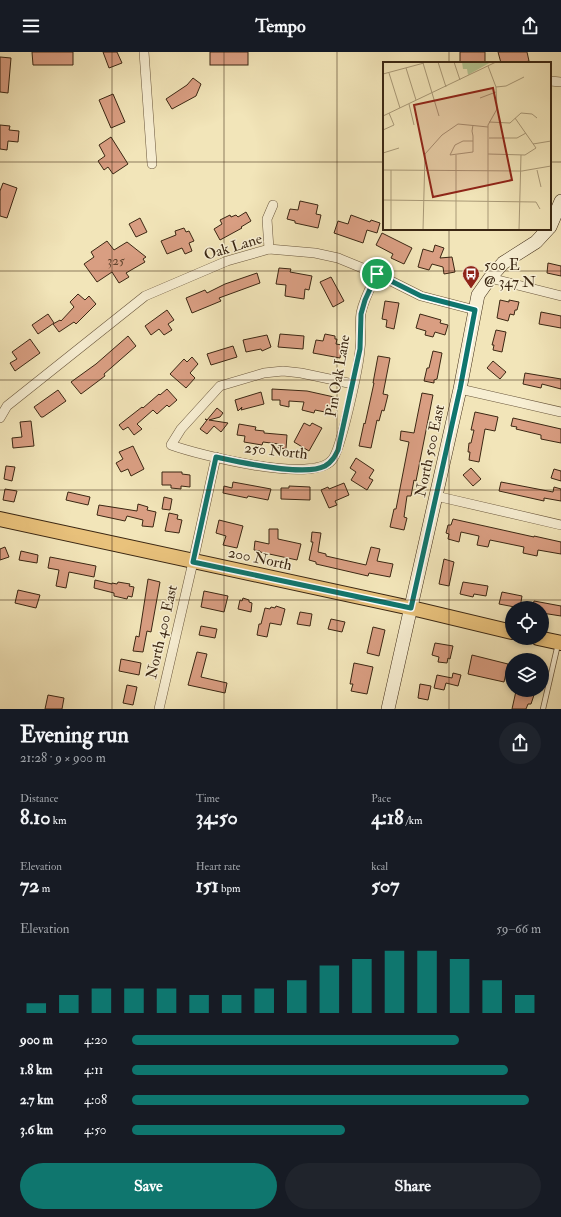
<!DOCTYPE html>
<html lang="en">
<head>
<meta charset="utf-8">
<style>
	body { margin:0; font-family:"IM FELL Double Pica",serif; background:#20242c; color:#f1f3f6; height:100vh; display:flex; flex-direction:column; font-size:15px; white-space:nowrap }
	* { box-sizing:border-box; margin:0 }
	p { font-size:13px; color:#9ea1a6 }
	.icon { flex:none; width:22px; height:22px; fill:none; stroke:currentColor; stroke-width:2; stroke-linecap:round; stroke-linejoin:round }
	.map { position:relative; height:657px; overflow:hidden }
	.details { display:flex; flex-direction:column; background:#171b24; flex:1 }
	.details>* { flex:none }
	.fabs { position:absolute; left:505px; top:549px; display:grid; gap:8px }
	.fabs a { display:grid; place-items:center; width:44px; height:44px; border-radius:50%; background:#171b24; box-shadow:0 2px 6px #0003; font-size:20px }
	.pin { position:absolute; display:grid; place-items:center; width:34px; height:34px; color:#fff; margin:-17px; border:2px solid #fff; border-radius:50%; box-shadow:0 1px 4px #0007 }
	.round { display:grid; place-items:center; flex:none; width:42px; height:42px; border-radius:21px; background:#20242c }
	.headline { display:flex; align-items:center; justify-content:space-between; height:68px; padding:0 20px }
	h1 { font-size:22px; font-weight:800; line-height:30px }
	.figures { display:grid; grid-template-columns:repeat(3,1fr); gap:6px; height:68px; padding:4px 20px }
	.figures div { display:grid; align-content:center }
	.figures b { font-size:20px; font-weight:800 }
	.figures small { font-size:11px; font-weight:400 }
	.figures p { font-size:11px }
	.chart { height:112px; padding:8px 20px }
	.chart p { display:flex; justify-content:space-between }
	.chart svg { width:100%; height:72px; margin-top:4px; stroke:#0f766e; stroke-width:6 }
	.primary-button { display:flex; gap:8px; margin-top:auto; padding:8px 20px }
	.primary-button a { flex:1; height:46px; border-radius:24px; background:#0f766e; color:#fff; font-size:16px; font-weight:800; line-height:46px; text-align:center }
	.primary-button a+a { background:#20242c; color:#f1f3f6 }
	ul { padding:0 20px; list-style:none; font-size:13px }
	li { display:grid; grid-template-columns:64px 48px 1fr; align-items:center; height:30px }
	li i { height:10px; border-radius:5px; background:#0f766e }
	header { display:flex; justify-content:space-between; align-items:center; height:52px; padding:0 20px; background:#171b24; font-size:18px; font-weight:800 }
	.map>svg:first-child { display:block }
	.building { fill:#d99e82; stroke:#3b2713 }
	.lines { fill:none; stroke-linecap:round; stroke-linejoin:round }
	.lane-casing { stroke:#69563c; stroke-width:6 }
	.street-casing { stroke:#69563c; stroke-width:10 }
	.secondary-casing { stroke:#3b2713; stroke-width:14 }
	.primary-casing { stroke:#3b2713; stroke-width:16 }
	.lane { stroke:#f7eed2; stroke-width:4.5 }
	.street { stroke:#f7eed2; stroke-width:9 }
	.secondary { stroke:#f7eed2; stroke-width:13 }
	.primary { stroke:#e9c27c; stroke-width:14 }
	.route-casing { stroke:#fff; stroke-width:8 }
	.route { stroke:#0f766e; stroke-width:5 }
	.grid { fill:none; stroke:#3b2713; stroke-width:1; stroke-opacity:0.55 }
	.labels { text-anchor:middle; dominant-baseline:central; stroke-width:3; stroke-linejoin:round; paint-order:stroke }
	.number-label { font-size:13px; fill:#62452f }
	.street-label { font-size:15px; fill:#3b2713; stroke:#f7eed2 }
	.poi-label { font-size:15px; fill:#3b2713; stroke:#f7eed2; text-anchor:start }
	.inset-road { fill:none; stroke:#a99977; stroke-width:1 }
	.view { fill:#8f2418; fill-opacity:0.15; stroke:#8f2418; stroke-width:2 }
	.inset-edge { fill:none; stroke:#3b2713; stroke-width:2 }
</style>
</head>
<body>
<header><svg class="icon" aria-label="menu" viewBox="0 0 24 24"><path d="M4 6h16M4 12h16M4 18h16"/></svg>Tempo<svg class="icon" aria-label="share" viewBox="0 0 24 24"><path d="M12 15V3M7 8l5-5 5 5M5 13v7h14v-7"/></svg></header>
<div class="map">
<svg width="561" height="657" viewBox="0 0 561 657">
	<rect width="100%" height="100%" fill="#f2e5b9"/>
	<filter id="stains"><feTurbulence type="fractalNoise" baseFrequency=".005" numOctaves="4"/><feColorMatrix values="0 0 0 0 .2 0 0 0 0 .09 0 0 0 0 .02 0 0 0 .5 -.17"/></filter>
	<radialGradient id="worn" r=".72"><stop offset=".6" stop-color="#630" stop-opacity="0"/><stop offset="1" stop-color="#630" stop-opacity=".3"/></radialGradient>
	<g class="building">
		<path d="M32,0H73V13H33Z"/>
		<path d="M103,0H117L122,11L109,16Z"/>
		<rect x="210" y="0" width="38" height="13"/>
		<rect x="460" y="0" width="25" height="11"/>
		<path d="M498,0H527L529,9L521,11H501Z"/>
		<path d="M0,5L11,6L8,41L0,40Z"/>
		<path d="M193,26L201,32L196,44L172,57L166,47L187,33Z"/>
		<path d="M113,42L125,70L111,76L99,48Z"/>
		<path d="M0,73L10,74L9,78L19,79L18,90L8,89L7,98L0,97Z"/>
		<path d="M111,85L128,112L113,122L108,115L104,118L98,109L105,104L99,93Z"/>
		<path d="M3,131L17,136L7,166L0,164V139Z"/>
		<path d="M300,149L318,153L316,162L321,163L318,176L295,171V169L287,167L290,157L298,158Z"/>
		<path d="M246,160L251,169L241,175L242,176L220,188L214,177L222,172L220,168L230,163L231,165L236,163L238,165Z"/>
		<path d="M351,163L370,170L371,168L380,171L377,181L367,178L363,191L334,181L338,169L348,172Z"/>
		<path d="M140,166L147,180L136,185L129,172Z"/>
		<path d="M184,176L186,180L189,179L194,189L189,191L192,199L185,202L182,196L167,202L161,189L176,183L175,179Z"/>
		<path d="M382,181L412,196L404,212L391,206L393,202L376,193Z"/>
		<path d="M107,189L114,198L127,190L146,205L143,207L145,210L126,221L129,225L119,231L112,220L97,230L84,212L94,205L91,200Z"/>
		<path d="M435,193L444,196L440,206L452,205L455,220L444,222L443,215L432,212L429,218L418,215L423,197L433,200Z"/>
		<path d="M548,211L561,214V224L547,221Z"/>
		<path d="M279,216L291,217L290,220L312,224L309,238L305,237L304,247L285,244L286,233L276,232Z"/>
		<path d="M257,221L260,231L219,246L221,249L192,261L186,246L205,238L207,241L225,232Z"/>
		<path d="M331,225L344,249L333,255L320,230Z"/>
		<path d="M78,242L85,248L89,244L96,252L76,272L74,270L59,280L53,272L60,268L61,269L74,255L70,250Z"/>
		<path d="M500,248L509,250V248L519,250L517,258H515L514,263L510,262L508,269L497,266Z"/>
		<path d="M385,249L399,251L394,277L386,275L387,268L382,267Z"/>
		<path d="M167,258L174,268L168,272L172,278L164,283L159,277L151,283L145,274Z"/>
		<path d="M541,260L561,264V276L539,272Z"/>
		<path d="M48,262L54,271L38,282L32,273Z"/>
		<path d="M420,262L441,268L440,271L448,273L445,283L435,280L433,285L425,283L426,279L416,276Z"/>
		<path d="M496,278L506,280L502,300L493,298L494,293H492Z"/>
		<path d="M280,282L304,284L303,297L278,295Z"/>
		<path d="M325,282L335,284V287H337L336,292L342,293L340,306L313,301L316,288L323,289Z"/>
		<path d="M267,283L271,295L262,299L261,297L246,300L243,288Z"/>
		<path d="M128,284L136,294L104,322L105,324L81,342L71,330L96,312Z"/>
		<path d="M30,287L40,301L15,319L10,311L17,307L12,300Z"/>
		<path d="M233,294L237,305L211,313L207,302Z"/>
		<path d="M433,299L442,301L437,327L434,328V331L424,329L427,316H429Z"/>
		<path d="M378,304L390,306L383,342L388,343L384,359L382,358L379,369L377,368L371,396L359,394L364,371L365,372L374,331H373Z"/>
		<path d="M192,305L198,312L190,321L195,326L186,336L170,322L184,307L187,310Z"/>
		<path d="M493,309L506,320L500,327L487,316Z"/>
		<path d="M525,321L561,327V337L542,332L541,336L523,332Z"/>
		<path d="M167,337L177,348L169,355L167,353L157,362L153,358L137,372L142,377L134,383L128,375L123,378L119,373L142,355L143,356L159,342L160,343Z"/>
		<path d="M272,337L307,339L334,345L330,361L315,358L314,361L302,358L304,350L289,349V355L280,353V348H272Z"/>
		<path d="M58,338L66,349L43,365H41L34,355Z"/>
		<path d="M261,340L264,352L241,358L242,355L238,359L235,348Z"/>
		<path d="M422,341L433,343L416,429L414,428L411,444H407L404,465L407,466L404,478L390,475L394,457H396L409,390L400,388L401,379L414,381Z"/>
		<path d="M217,356L223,361L220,365L209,368L228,371L221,380L214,374L207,382L200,377L207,368L205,367L207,368Z"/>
		<path d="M475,360L498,365L495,379L485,377L479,410L469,408L470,400H468L469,391H471L474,378H471Z"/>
		<path d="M513,366L561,377V391L541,387V383L516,377L517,375L511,374Z"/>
		<path d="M31,369L34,394L13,396L12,386L22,385L20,370Z"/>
		<path d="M304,371L310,374L312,371L322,376L309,399L294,390Z"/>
		<path d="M239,372L256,375L255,378L264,379V381L287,383L286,397L278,396L279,392L263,390L262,393L244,390L245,384L237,383Z"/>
		<path d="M133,394L144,417L131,424L128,417L121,420L116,411L123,407L119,400Z"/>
		<path d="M356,406L374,418L369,426L373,428L367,438L351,428L356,420L350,416Z"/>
		<path d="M6,414L15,415L12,429L4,427Z"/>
		<path d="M471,416L481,427L473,434L463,423Z"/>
		<path d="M554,417L561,419V429L551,426Z"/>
		<path d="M162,420H182V422L190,423V435L181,434V437L171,436V433H162Z"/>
		<path d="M233,430L271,437L268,448L248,444L247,446L223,441L224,434L232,436Z"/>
		<path d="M501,430L553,440L554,435L561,437V449L544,446V449L499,439Z"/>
		<path d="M344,431L349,443L335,449L337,453L329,456L321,438L328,435L329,437Z"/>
		<path d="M289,434L310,435V448L281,447V436H289Z"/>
		<path d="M5,437L17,439L14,450L3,448Z"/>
		<path d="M68,440L90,445L88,453L66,448Z"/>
		<path d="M164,445L172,447L170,458L162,457Z"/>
		<path d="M138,452L148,455L147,458L156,460L153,475L142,474L143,468L127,464L125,469L97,463L99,453L137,459Z"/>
		<path d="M169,461L178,463L177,467L182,468L179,481L165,479Z"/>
		<path d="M453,467L534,485V484L561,490V502L538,498L537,504L523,501L524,495L490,488L488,495L477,493L479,484L461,480L459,490L448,487L449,482L446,481L448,473H451Z"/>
		<path d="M219,468L243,474L237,496L223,493L226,484L216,481Z"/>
		<path d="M269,477H278V487L301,492L297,508L260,500V499L254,498L255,489L269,492Z"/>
		<path d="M312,480L321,481L318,500L326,502V504L366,513L371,495L380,497L377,509L393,512L390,525L369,521L368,524L316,512V510L309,508L313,490H311Z"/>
		<path d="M5,495L9,505L0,508V497Z"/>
		<path d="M21,499L38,503L37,511L19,508Z"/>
		<path d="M50,505L96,514L94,525L69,520L66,536L56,534L59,518L48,516Z"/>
		<path d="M444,507L454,510L449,534L439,532Z"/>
		<path d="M148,527L160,530L151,580L147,579L143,600L133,599L136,584L139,585Z"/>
		<path d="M95,528L112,532V531L117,532L118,530L130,532L129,534L134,535L132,545L128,544L127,547L114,544V541L94,536Z"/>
		<path d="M463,530L488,534L486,544L474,542L473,545L460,542Z"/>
		<path d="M18,538L40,543L36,556L15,551Z"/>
		<path d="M204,539L228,544L224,560L201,555Z"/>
		<path d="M502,540L522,544L520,556L499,552Z"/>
		<path d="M243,546L249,548V550L252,551L251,560L238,557L240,548L242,549Z"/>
		<path d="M534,549L561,554V564L542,561V556H532Z"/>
		<path d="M276,554L285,557L281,573L270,571L267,585L257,583L259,572H261L265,556L270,557L271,555L275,556Z"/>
		<path d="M300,560L312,562L310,574L297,572Z"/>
		<path d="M331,567L345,570L342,580L328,577Z"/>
		<path d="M201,574L217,577L215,586L199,583Z"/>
		<path d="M373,575L385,578L379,604L367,601Z"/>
		<path d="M435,591L453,594L450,607L448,606L447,611L438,610L439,605L432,603Z"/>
		<path d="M197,600L207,602L201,625L227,631L225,641L188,633Z"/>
		<path d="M472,603L508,612L504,630L468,622Z"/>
		<path d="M121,607L141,611L139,623L119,619Z"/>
		<path d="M354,611L373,615L367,642L351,639L353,632H350Z"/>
		<path d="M453,621L461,623L458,634L446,631L444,638L434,636L437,623L452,626Z"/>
		<path d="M420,632L431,634L428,648L418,646Z"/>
		<path d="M127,633L137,635L133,653L123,651Z"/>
		<path d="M516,639L534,643L531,652H528L526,657H512Z"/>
		<path d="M48,643L64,646L62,657H45Z"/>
	</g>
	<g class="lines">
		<g class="lane-casing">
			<path id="lane" d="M543,657L558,592"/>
		</g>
		<g class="street-casing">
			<g id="street">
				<path d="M144,0L152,112"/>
				<path d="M550,29L561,30"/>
				<path d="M269,197L267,167L273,153"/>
				<path d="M490,226L561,244"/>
				<path d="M353,332L301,321L283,319L264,321L220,334L181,377L171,393C199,403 312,432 332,408C341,398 359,314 360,297C362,285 359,273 361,261C364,247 371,234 377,222"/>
				<path d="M460,337L561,360"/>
				<path d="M0,366L7,354L145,244L227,209L269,197L315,201L338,206L377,222L421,244L475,258"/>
				<path d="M436,444L561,473"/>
				<path d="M159,657L193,510L216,405"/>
			</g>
		</g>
		<g class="secondary-casing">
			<g id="secondary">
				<path d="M550,175L561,149"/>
				<path d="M388,657L460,337L478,243L490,226L503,211L536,190L548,177"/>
			</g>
		</g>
		<g class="primary-casing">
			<g id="primary">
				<path d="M0,467L420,558L512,580"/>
				<path d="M538,586L561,591"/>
			</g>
		</g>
		<use href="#lane" class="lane"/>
		<use href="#street" class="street"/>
		<use href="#secondary" class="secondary"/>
		<use href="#primary" class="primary"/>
	</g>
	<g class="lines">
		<g class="route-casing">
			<path id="route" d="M377,222L421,244L475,258L460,337L411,556L193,510L216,405C239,410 304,425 325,414C332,410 335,404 338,398L360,297L361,262L365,248Z"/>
		</g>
		<use href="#route" class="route"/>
	</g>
	<path class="grid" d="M112,0V657M224,0V657M337,0V657M449,0V11M0,110H384M550,110H561M449,177V657M0,219H561M0,328H561M0,438H561M0,548H561"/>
	<defs>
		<g id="bus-pin" transform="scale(0.9)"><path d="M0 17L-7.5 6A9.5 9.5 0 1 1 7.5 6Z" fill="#8f2418" stroke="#f7eed2"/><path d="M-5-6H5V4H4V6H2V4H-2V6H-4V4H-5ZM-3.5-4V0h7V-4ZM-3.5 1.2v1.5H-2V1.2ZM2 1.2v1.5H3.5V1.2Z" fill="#fff"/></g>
	</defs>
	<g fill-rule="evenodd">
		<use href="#bus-pin" x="471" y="222"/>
	</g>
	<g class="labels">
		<g class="number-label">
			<text x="116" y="209">325</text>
		</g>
		<g class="street-label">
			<text transform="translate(233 195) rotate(-17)">Oak Lane</text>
			<text transform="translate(338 324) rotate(-80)">Pin Oak Lane</text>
			<text transform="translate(276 399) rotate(6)">250 North</text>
			<text transform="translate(430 399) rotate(-78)">North 500 East</text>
			<text transform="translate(260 507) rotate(12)">200 North</text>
			<text transform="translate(162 580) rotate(-77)">North 400 East</text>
		</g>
		<g class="poi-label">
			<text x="484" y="213">500 E<tspan x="484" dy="17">@ 347 N</tspan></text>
		</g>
	</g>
	<g transform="translate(383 10)">
		<rect width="168" height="168" fill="#f2e5b9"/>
		<path d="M79,0H108L85,13L84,7H80Z" fill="#b5c693"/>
		<path class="inset-road" d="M55,0L63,25M71,0L77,18M40,1L56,54M23,6L33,38M6,11L17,46M0,12L41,1M113,25L123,24L141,15M97,36L113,30M26,42L31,63M0,54L113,0M106,60L127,61L138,51L149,52L154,56M0,68L11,63L6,51M106,76H134L143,71M90,79H80L72,83L67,93L90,90V74L89,69L90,63M150,82L168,79M0,91L16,86M105,92L142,93L153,86L132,56M0,108L139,109L168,104M154,108L158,125M0,138L153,140L157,147M8,168V108M40,168L42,92L59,73L75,62L105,65M73,168V93M105,168V63L114,47L113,25L105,4M136,168L138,93"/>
		<path class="view" d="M110,26L129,118L50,135L31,43Z"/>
		<rect width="168" height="168" class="inset-edge"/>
	</g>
	<rect width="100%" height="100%" filter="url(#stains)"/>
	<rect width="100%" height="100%" fill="url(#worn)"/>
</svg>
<div class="fabs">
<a><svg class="icon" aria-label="locate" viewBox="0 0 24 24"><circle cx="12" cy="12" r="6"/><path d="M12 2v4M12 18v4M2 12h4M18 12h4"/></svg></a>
<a><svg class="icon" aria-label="layers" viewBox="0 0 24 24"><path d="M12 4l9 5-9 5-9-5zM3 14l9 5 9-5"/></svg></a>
</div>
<div class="pin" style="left:377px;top:222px;background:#1e9e55"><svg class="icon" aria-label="arrive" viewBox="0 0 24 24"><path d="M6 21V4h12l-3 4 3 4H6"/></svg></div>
</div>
<section class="details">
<div class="headline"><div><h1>Evening run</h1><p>21:28 · 9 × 900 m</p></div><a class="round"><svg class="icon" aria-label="share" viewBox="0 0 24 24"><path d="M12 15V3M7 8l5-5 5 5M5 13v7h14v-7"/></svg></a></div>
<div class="figures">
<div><p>Distance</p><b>8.10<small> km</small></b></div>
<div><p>Time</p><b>34:50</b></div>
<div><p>Pace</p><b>4:18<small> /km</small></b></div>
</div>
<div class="figures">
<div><p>Elevation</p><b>72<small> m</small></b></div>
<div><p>Heart rate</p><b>151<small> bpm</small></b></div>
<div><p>kcal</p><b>507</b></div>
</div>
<div class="chart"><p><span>Elevation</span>59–66 m</p>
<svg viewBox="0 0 160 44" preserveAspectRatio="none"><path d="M5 44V38M15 44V33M25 44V29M35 44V29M45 44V29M55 44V33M65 44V33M75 44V29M85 44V24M95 44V15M105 44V11M115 44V6M125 44V6M135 44V11M145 44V24M155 44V33"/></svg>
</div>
<ul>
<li><b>900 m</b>4:20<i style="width:80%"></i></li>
<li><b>1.8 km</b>4:11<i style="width:92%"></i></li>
<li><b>2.7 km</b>4:08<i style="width:97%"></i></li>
<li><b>3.6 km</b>4:50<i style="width:52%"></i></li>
</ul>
<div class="primary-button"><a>Save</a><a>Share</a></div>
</section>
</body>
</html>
